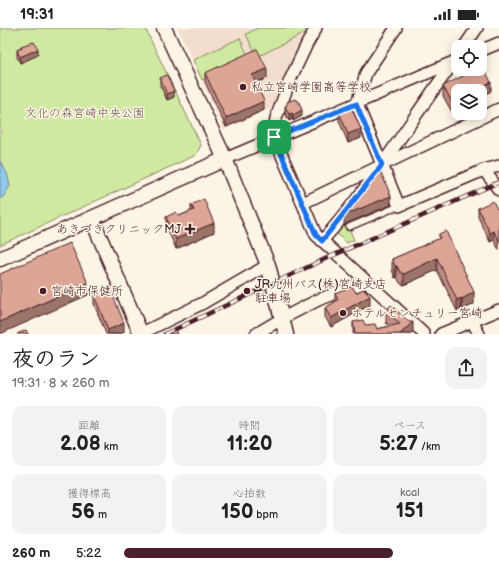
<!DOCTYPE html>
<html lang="ja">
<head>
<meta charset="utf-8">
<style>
	body { margin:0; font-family:"Balsamiq Sans","Klee One",sans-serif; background:#f2f2f2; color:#222; height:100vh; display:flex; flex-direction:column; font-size:15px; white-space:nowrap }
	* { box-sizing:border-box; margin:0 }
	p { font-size:13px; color:#767676 }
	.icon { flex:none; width:22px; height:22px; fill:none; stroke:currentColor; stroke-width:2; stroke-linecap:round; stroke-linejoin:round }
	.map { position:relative; height:306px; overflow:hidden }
	.details { display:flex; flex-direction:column; background:#fff; flex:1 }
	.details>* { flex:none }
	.controls { position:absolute; left:451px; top:12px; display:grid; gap:8px }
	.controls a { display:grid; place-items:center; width:36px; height:36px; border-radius:8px; background:#fff; box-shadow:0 2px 10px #0003; font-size:20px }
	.pin { position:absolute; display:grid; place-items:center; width:34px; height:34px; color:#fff; margin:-17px; border-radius:8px; box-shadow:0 2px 6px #0006 }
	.round { display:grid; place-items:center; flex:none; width:42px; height:42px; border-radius:12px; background:#f2f2f2 }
	.head { display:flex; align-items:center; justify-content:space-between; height:68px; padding:0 12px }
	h1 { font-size:22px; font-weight:800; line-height:30px }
	.metrics { display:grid; grid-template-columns:repeat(3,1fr); gap:6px; height:68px; padding:4px 12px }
	.metrics div { display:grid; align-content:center; border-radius:10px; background:#f2f2f2; text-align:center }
	.metrics b { font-size:20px; font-weight:800 }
	.metrics small { font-size:11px; font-weight:400 }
	.metrics p { font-size:11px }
	ul { padding:0 12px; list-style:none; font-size:13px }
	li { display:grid; grid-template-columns:64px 48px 1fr; align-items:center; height:30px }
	li i { height:10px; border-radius:5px; background:#4a1f2b }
	.status { display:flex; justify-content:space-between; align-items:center; height:28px; padding:0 20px; background:#fff; direction:ltr }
	.status svg { height:11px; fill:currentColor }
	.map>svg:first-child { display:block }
	.built { fill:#f3ddcd }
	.green { fill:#cfe9a0; stroke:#8c8466 }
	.water { fill:#8ecaee; stroke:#7386a0 }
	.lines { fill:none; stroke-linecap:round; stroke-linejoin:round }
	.service-casing { stroke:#4a1f2b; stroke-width:8 }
	.minor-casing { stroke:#4a1f2b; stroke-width:14 }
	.tertiary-casing { stroke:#4a1f2b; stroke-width:17 }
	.service { stroke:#fcf5e5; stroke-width:5.5 }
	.minor { stroke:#fcf5e5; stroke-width:11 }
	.tertiary { stroke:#fcf5e5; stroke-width:14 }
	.rail-casing { stroke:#4a1f2b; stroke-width:4.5 }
	.rail { stroke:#fcf5e5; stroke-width:3; stroke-dasharray:9; stroke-linecap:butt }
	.wall { fill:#be8e80; stroke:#4a1f2b }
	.shaded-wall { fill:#9b7468; stroke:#4a1f2b }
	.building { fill:#dda595; stroke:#4a1f2b }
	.route-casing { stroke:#fff; stroke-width:8 }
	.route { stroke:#1a73e8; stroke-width:5 }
	.poi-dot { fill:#4a1f2b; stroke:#fcf5e5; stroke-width:1.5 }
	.labels { text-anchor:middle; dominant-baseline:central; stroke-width:3; stroke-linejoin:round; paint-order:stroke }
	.poi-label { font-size:12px; fill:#4a1f2b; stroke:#fcf5e5; text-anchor:start }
	.park-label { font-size:12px; fill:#6b5248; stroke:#fcf5e5 }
</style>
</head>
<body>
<div class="status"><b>19:31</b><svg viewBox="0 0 49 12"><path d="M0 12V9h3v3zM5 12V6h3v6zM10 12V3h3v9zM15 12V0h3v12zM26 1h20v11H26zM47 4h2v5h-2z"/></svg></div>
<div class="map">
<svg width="499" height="306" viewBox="0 0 499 306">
	<rect width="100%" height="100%" fill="#fcf5e5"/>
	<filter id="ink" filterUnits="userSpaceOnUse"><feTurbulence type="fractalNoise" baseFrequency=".025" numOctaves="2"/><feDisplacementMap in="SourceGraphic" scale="8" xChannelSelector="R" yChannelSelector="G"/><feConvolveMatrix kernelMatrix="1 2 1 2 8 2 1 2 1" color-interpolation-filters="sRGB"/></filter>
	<g filter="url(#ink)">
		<path class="built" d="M178,0H310L289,39L271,80L224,102Z"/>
		<g class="green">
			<path d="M0,0H145L201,117L196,127L0,217Z"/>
			<path d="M258,0H304L307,4L257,29L246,6Z"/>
			<path d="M240,10L247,26L243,33L202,52L193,32Z"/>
			<path d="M344,197L346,203L350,202L354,212L347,215L337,206Z"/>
		</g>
		<path class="water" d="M0,133L7,145L10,158L3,169L0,171Z"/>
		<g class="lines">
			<g class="service-casing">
				<path id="service" d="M349,199L399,178"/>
			</g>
			<g class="minor-casing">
				<g id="minor">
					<path d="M316,0L307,16L290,52L276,90L274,109L316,207L424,306"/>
					<path d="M396,0L366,45L357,76L399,178L484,142L499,138"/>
					<path d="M464,19L477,0"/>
					<path d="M480,23L499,15"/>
					<path d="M225,131L458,32"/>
					<path d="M484,142L499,162"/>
					<path d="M303,175L499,81"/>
					<path d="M322,213C372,158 409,94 453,35"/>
					<path d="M472,293L479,306"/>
					<path d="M140,306L203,275L268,237"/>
					<path d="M256,306L283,290L318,272L366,254"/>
					<path d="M441,306L499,282"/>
				</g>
			</g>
			<g class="tertiary-casing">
				<g id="tertiary">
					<path d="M164,0L225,131L268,237L286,306"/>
					<path d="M92,191L141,306"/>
					<path d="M0,231L225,131"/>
				</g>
			</g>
			<use href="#service" class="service"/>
			<use href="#minor" class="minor"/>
			<use href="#tertiary" class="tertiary"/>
			<g class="rail-casing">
				<path id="rail" d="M165,306L325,231L499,154"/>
			</g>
			<use href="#rail" class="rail"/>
		</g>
		<g class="wall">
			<path d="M21,18L38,27L20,35L17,29V22L21,20Z"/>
			<path d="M205,45L267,50L256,55L264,82L226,99L205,54Z"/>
			<path d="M160,50L174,69L167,72L160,57Z"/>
			<path d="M443,58L491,63L480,69V63L452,84L443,68Z"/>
			<path d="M285,78L302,88L293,93L292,91L289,93L285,85Z"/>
			<path d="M339,84L361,110L348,115L339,93Z"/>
			<path d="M191,177L214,204L176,221L166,198V189L179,188L191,183Z"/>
			<path d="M478,180L497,181H499V222L494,212L490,214L478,189Z"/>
			<path d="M439,206L474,276L462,282L461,281L457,283L437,242L404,257L400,255L397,249L395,250L392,242V231L439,211Z"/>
			<path d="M335,265H356L370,277L331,299L325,289V280L335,274Z"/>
			<path d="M94,267L124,304L120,306H106L94,276Z"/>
			<path d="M386,283L413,305L412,306H353V294L377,301L390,298L386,295Z"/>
		</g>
		<g class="shaded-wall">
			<path d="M38,21V27L20,35V29Z"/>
			<path d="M267,41V50L252,56V47Z"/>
			<path d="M491,54V63L480,69V63H474Z"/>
			<path d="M174,63V69L167,72V66Z"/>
			<path d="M458,71V80L452,84V74Z"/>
			<path d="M264,73V82L226,99V90Z"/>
			<path d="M302,82V88L293,93V87Z"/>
			<path d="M292,85V91L289,93V86Z"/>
			<path d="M361,101V110L348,115V106Z"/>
			<path d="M391,168V177L347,195L344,198V189L347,186Z"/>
			<path d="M214,195V204L176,221V211Z"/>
			<path d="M494,203V212L490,214V205Z"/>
			<path d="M437,230V242L404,257V246Z"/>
			<path d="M395,238H397V249L395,250Z"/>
			<path d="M88,255V267L0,306V294Z"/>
			<path d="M474,264V276L462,282V271Z"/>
			<path d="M370,268V277L331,299V290Z"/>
			<path d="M461,270V281L457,283V272Z"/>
			<path d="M413,294V305L412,306H400Z"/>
			<path d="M124,295V304L120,306H108V302Z"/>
		</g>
		<g class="building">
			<path d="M34,14L38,21L20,29L17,22L22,20L21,18Z"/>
			<path d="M257,21L267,41L252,47L264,73L226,90L205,45Z"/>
			<path d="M483,38L491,54L474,63H458V71L452,74L443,58L477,41H480V40Z"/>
			<path d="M167,47L174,63L167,66L160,50Z"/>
			<path d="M295,71L296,73L298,72L302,82L293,87L292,85L289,86L285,78L287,77V74Z"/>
			<path d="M351,79L361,101L348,106L339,84Z"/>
			<path d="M380,142L391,168L347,186L344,189Z"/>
			<path d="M204,171L214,195L176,211L166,189L176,184L179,188L194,182L191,177Z"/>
			<path d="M493,173L497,181H499V213L494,203L490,205L478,180Z"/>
			<path d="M446,203L474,264L462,271L461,270L457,272L437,230L404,246L400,244L397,238H395L392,231L440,210L439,206Z"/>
			<path d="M70,215L88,255L0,294V246Z"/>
			<path d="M352,258L356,265L363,261L370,268L331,290L325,280L338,272L335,265Z"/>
			<path d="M110,260L124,295L108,302L94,267Z"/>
			<path d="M391,277L409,294H413L400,306H355L353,294L363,292L365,297L375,296L377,301L400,296L386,283Z"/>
			<path d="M26,302L28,306H17Z"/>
			<path d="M175,302L177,306H168Z"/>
		</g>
	</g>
	<g class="lines" filter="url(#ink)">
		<g class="route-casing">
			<path id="route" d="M356,76L382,137L322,213L316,207L274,109Z"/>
		</g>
		<use href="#route" class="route"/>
	</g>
	<g class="poi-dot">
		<circle cx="243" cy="59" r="4"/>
		<path d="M188 195h4v4h4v4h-4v4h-4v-4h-4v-4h4z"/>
		<circle cx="43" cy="263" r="4"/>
		<circle cx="247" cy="263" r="4"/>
		<circle cx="343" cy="285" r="4"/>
	</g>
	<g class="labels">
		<g class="poi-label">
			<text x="251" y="59">私立宮崎学園高等学校</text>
			<text x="181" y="201" text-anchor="end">あきづきクリニックMJ</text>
			<text x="255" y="256">JR九州バス(株)宮崎支店<tspan x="255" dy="14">駐車場</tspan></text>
			<text x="51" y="263">宮崎市保健所</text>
			<text x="351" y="285">ホテルセンチュリー宮崎</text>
		</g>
		<g class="park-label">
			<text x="85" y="85">文化の森宮崎中央公園</text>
		</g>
	</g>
</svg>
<div class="controls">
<a><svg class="icon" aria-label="locate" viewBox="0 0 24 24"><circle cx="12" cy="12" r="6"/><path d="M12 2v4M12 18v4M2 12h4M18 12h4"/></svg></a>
<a><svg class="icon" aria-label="layers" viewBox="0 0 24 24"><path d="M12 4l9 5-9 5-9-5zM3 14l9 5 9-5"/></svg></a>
</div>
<div class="pin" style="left:274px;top:109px;background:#1e9e55"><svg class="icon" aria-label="arrive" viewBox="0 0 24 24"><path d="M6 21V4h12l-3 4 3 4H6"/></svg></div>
</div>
<section class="details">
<div class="head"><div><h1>夜のラン</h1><p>19:31 · 8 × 260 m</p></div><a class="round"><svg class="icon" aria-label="share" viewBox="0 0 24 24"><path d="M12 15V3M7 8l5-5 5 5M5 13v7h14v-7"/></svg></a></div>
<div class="metrics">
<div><p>距離</p><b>2.08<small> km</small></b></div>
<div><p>時間</p><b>11:20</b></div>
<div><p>ペース</p><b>5:27<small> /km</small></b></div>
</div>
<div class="metrics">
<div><p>獲得標高</p><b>56<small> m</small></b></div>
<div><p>心拍数</p><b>150<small> bpm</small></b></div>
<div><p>kcal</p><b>151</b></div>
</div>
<ul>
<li><b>260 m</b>5:22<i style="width:74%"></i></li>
</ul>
</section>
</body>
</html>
